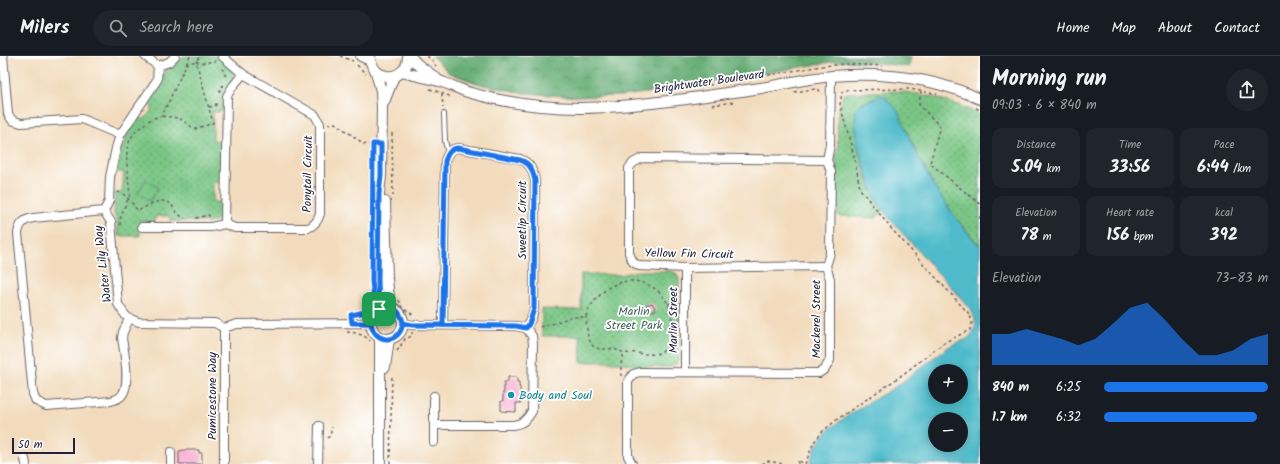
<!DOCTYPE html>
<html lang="en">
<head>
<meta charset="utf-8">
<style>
	body { margin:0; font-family:Kalam,sans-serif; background:#20242c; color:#f1f3f6; height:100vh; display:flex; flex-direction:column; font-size:15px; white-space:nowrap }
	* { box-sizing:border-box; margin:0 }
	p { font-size:13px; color:#9ea1a6 }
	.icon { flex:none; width:22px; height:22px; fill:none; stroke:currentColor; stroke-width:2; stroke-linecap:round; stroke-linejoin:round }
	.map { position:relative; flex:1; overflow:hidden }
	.drawer { display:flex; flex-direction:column; background:#171b24; width:300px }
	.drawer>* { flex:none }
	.buttons { position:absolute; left:928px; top:308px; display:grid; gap:8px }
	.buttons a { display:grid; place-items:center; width:40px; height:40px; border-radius:50%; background:#171b24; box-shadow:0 2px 10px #0003; font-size:20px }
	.scale { position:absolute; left:12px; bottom:10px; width:63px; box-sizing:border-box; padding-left:4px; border:2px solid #22223b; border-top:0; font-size:11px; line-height:14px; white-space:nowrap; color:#22223b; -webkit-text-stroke:3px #fff; paint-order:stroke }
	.pin { position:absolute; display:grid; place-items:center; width:34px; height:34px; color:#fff; margin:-17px; border-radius:8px; box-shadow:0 2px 6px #0006 }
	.round { display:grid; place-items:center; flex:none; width:42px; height:42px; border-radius:21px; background:#20242c }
	.summary { display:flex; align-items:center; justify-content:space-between; height:68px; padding:0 12px }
	h1 { font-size:22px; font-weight:700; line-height:30px }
	.metrics { display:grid; grid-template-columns:repeat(3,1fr); gap:6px; height:68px; padding:4px 12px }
	.metrics div { display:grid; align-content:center; border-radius:10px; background:#20242c; text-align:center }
	.metrics b { font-size:17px; font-weight:700 }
	.metrics small { font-size:11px; font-weight:400 }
	.metrics p { font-size:11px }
	.chart { height:112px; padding:8px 12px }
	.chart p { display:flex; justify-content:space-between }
	.chart svg { width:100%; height:72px; margin-top:4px; fill:#1a73e8; opacity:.7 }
	ul { padding:0 12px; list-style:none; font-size:13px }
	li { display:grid; grid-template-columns:64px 48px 1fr; align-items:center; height:30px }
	li i { height:10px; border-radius:5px; background:#1a73e8 }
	header { display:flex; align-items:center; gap:24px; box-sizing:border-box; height:56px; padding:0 20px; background:#171b24; border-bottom:1px solid #363941 }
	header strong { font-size:19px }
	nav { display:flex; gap:22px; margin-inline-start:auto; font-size:14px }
	.search { width:280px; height:36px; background:#20242c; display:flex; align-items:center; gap:10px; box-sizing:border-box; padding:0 14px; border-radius:22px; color:#9ea1a6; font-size:15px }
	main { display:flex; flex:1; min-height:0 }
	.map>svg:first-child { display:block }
	.grass { fill:url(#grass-dots); stroke:#4e7460 }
	.forest { fill:url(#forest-crowns); stroke:#426656 }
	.pitch { fill:#7ac685; stroke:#4e7460 }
	.water { fill:#4fbbca; stroke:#386e82; fill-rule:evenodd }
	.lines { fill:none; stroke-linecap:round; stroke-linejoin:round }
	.stream { stroke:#4fbbca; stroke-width:2.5 }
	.building { fill:#f7a7cd }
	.service-casing { stroke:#6b6368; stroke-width:6 }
	.minor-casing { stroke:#6b6368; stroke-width:10 }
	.tertiary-casing { stroke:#6b6368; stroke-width:12 }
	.path { stroke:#6b6368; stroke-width:1.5; stroke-dasharray:3 3; stroke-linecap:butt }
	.service { stroke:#fff; stroke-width:4 }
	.minor { stroke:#fff; stroke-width:8 }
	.tertiary { stroke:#fff; stroke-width:10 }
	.route-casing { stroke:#fff; stroke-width:8 }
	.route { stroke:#1a73e8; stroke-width:5 }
	.culture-dot { fill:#0f9aa8; stroke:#fff; stroke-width:1.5 }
	.labels { text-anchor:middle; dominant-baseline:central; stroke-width:3.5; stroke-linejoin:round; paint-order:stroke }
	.street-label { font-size:12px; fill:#22223b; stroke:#fff }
	.park-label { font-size:12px; fill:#456459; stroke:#fff }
	.culture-label { font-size:12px; fill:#0d838f; stroke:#fff; text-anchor:start }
</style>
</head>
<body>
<header>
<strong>Milers</strong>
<div class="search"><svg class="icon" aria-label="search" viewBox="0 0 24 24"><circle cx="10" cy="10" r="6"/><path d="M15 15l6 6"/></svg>Search here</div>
<nav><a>Home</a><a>Map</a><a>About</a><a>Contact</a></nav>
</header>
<main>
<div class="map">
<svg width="980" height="408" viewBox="0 0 980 408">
	<defs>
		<pattern id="grass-dots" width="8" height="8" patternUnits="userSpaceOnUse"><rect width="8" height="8" fill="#7ac685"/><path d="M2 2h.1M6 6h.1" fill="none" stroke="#64a06e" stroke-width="1.8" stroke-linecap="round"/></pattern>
		<pattern id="forest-crowns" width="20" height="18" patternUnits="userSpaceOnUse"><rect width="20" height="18" fill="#63ab72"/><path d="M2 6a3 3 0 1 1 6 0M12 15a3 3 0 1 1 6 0" fill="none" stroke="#518b5f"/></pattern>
	</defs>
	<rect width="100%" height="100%" fill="#fff"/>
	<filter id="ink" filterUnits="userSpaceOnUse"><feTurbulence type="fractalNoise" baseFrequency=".025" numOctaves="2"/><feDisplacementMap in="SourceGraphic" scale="8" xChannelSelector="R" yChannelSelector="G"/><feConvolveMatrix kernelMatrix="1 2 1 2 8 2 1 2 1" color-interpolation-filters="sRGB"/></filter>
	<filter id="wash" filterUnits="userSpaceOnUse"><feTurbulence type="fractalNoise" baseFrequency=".012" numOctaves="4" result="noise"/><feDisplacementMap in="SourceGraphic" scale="16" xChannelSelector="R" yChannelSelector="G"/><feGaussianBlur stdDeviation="0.9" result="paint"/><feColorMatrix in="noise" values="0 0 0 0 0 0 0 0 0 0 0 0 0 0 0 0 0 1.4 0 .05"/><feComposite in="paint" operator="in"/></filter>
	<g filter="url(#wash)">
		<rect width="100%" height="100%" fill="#f2dbbc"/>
		<g class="grass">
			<path d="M183,0H217C224,6 238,14 232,26C230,30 225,33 223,39C222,44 222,50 222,55L213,56V84L221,85L222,126H213V146H222L219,162L214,166L171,165L169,160H156L155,166L140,165V180H118L117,163L114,158L115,137H122L124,116H116C121,96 126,76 137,59L144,64L153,52L146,47L160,28L166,14L174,10Z"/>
			<path d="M894,35C923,37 954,45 980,59V190L955,161L935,132L917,98L875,43C870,44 862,46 859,50C847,65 866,122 873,138C876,143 880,149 883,154L876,162L838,160L837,116L835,102L838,93L837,60L843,39L848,37Z"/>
			<path d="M638,215H670L676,217L679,223V303L676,308L670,311H645L618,306H581L580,280H542V253L581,254V218L619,219Z"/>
		</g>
		<path class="forest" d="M432,0H911L909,11L877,7L838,5L709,26L669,34L621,40L577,41L523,37L479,28L449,17Z"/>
		<path class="pitch" d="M146,124L158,132L150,145L138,136Z"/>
		<path class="water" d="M879,39L887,41V45C899,49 903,68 908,78C923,112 940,143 964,172C969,178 974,185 980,190V408H810C812,400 815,389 821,383C838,361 877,343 901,327C918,315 933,301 950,290C957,285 966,286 971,279C980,268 974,258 967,249L888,161L874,139L858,91L855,67L856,55L859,49L875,43ZM935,315H961V341H935ZM935,363H961V389H935Z"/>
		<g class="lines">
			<path class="stream" d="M887,3L888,0"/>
		</g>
		<g id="blocks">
			<g class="building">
				<path d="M652,247L656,254L648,256L646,249Z"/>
				<path d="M508,321H517V326H519V331H520L521,347H516V356L501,355V345H503V336H504V326H508Z"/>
				<path d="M184,394H199V397H202V408H179V395Z"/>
			</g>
		</g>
	</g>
	<g filter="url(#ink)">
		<use href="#blocks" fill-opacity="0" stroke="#6b6368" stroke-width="1"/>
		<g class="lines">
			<g class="service-casing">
				<path id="service" d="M444,58L445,85L448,97"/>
			</g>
			<g class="minor-casing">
				<g id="minor">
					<path d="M3,0L8,58L12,64L21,67L82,63L120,79"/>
					<path d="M145,0L158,10"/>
					<path d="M175,0L169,6L158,10L157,24L120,79L116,92L110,121L109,145L104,155L111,166L118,248C125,260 126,262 139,266L215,267L224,272L237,268L371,267"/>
					<path d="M104,155L33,162C24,164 20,167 18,177L33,338L36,345L46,350L111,345C114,344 118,343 120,341C132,332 124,296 122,282L123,276L129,263"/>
					<path d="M225,168L227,40L233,30L243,18"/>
					<path d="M142,171H211L225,168L235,172H308C315,169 318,165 320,158V68L315,59L243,18L222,0"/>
					<path d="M826,210L685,212L639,210L633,206L629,197V112L633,107L642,102L827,104"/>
					<path d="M685,212V316"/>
					<path d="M403,267L412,269L516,270L526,272L532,261L534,253L535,124C532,113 530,107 520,103L458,92C450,93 448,97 445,105L443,269"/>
					<path d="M434,369H514C523,367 527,364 532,355L533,288L532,280L526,272"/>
					<path d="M434,386V340"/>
					<path d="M171,396V408"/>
					<path d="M25,403L26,408"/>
					<path d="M224,408V272"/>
					<path d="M318,408L319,370"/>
					<path d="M632,408L628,400V326L633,318L640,316L819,317L825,313L830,304V223L826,210L830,197L831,116L827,104L830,89L831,20"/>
				</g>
			</g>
			<g class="tertiary-casing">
				<g id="tertiary">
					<path d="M361,0L370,4"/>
					<path d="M370,0C371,27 408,27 408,0"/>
					<path d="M410,0L417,8L437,23"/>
					<path d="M376,16L381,35L382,52L381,120L379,137L378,224L379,253"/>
					<path d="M401,16C414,19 427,22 439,25C450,28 460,34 471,37C506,47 544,52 581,52C616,52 651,47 686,43C711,39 736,36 761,32C785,28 809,22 832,20C882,16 935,22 980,43"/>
					<path d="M384,46L394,20"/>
					<path d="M385,146L387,223L390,251"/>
					<circle cx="387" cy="267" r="16"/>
					<path d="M385,311L389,283"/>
					<path d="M380,408V281"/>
				</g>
			</g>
			<g class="path">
				<path d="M340,0L353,5"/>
				<path d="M427,0L432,4L436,10"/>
				<path d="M196,5L200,7L216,5"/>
				<path d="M186,8L196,5L200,0"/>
				<path d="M357,9L366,18"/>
				<path d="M222,12L227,23"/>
				<path d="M703,30L821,10L846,8L883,10"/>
				<path d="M430,33L452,41"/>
				<path d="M921,35L919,48L921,51L940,70L930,107L932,109L980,148"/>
				<path d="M219,36L223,29"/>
				<path d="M794,36L815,33L819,34L822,38"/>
				<path d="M442,38L443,52"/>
				<path d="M712,49L734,46"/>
				<path d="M209,51L215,50L218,45"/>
				<path d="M976,52L980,54"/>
				<path d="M162,60L179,62L195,73L213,67L196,5"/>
				<path d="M328,68L335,67L364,88H372"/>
				<path d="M392,77L393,141"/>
				<path d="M117,136C126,137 132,147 137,154H140C146,150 161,142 168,146C175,150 173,157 185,162"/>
				<path d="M980,160V174"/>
				<path d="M196,162L209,159L210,164"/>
				<path d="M120,169V163L127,145C130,141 130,136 129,131C128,108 120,87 141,71C147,65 154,61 162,60L190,0"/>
				<path d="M399,244L402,252L412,258V260"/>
				<path d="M668,248L677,246"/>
				<path d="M355,258L361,257L370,253"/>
				<path d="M540,271L555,267L570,261H586C588,252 594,245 601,238C628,211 672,229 672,267C672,272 673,278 672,282C666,301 652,299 637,297C633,296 629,298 625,297C621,296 618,294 614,293C607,292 599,295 593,290C586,282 587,271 586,261"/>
				<path d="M347,276C355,276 365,279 370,285"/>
				<path d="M397,295L405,283L412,280V276"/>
				<path d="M621,320V308L624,297"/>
				<path d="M327,382L330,380L332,371"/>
				<path d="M390,408L392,318"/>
				<path d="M762,408L767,405L784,408"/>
				<path d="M798,408V404L804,408"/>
				<path d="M805,408L814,386L823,375L839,362L898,322L945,286L970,274L972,267L970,259L889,170L860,133L855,104L840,49L842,36L846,34L909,33L937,38"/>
			</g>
			<use href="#service" class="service"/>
			<use href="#minor" class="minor"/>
			<use href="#tertiary" class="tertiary"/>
		</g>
	</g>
	<g class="lines" filter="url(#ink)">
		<g class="route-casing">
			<path id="route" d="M379,253C392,249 401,254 403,267L412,269L516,270L526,272L529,268L534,253L535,124C532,113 530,107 520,104L458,92C450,93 448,97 445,105L443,269H412L403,267C400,289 374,288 371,267H352L351,259L361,257L368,254L374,244L372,225L373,88H381V120L379,137L378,224L379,253"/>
		</g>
		<use href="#route" class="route"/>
	</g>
	<circle class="culture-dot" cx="511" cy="339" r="4"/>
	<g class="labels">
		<g class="street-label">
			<text transform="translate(709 26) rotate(-8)">Brightwater Boulevard</text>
			<text transform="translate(308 118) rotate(-89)">Ponytail Circuit</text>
			<text transform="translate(522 164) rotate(-90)">Sweetlip Circuit</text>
			<text transform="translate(689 198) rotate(1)">Yellow Fin Circuit</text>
			<text transform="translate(103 208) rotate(-97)">Water Lily Way</text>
			<text transform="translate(816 263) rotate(-90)">Mackerel Street</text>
			<text transform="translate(673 264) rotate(-90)">Marlin Street</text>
			<text transform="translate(212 340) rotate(-90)">Pumicestone Way</text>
		</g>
		<g class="park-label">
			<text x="634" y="255">Marlin<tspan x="634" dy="14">Street Park</tspan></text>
		</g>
		<g class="culture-label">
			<text x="519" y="339">Body and Soul</text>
		</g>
	</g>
</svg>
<div class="buttons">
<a>+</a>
<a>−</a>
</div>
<div class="scale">50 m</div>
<div class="pin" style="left:379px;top:253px;background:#1e9e55"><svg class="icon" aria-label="arrive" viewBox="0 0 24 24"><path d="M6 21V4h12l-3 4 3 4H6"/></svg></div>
</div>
<section class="drawer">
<div class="summary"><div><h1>Morning run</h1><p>09:03 · 6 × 840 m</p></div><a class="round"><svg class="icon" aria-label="share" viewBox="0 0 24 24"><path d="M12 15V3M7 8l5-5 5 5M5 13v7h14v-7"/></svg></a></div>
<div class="metrics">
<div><p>Distance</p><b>5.04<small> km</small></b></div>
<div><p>Time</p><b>33:56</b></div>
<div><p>Pace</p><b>6:44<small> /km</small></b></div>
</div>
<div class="metrics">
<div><p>Elevation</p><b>78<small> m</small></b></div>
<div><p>Heart rate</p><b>156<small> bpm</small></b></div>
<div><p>kcal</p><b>392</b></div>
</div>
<div class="chart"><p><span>Elevation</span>73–83 m</p>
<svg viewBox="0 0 160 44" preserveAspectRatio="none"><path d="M0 44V25L10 25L20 22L30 25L40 28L50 32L60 28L70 19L80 9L90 6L100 16L110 28L120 38L130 38L140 35L150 28L160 25V44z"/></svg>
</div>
<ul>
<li><b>840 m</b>6:25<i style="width:100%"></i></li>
<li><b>1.7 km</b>6:32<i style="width:93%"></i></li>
</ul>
</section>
</main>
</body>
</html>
